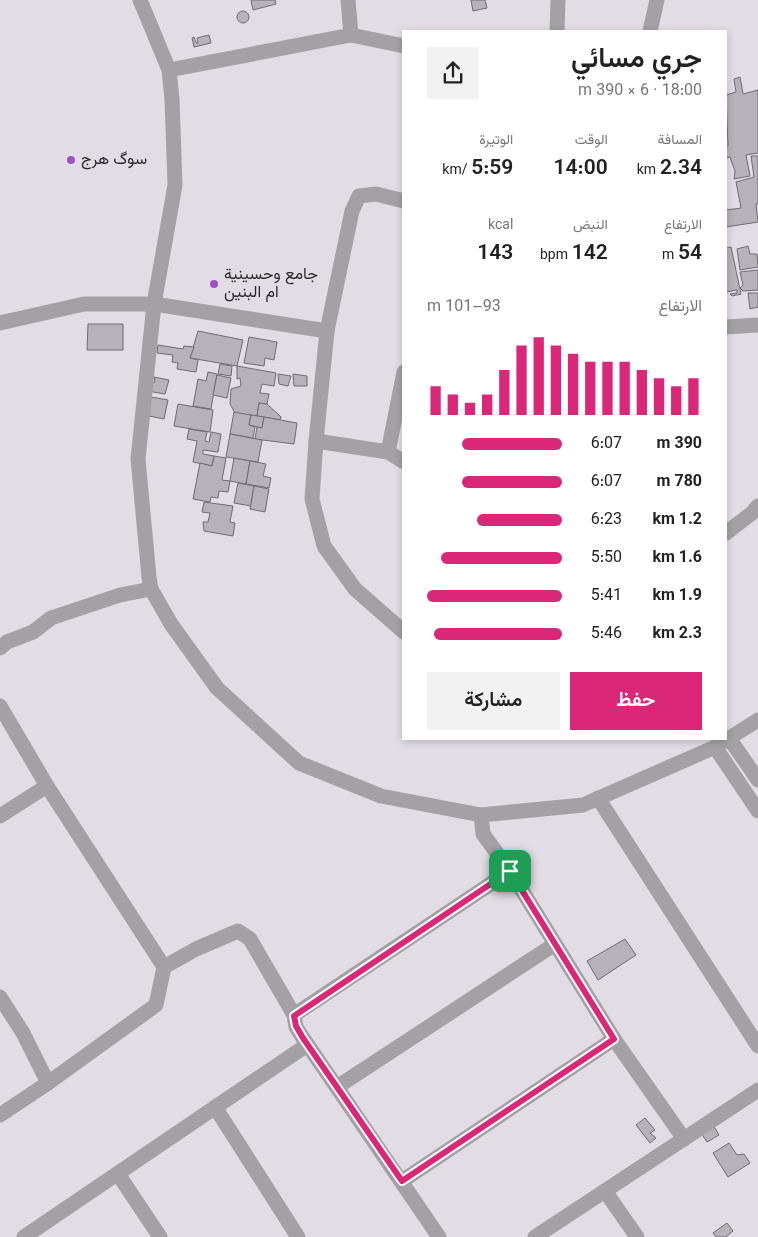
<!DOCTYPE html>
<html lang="ar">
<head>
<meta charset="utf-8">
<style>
	body { margin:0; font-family:Georgia,Vazirmatn,serif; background:#f2f2f2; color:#222; direction:rtl; height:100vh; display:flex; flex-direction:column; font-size:19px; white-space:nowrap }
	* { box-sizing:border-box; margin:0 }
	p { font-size:16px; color:#767676 }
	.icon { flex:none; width:28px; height:28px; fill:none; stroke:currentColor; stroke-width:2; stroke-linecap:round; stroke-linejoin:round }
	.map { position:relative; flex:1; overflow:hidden; direction:ltr }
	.sheet { position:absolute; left:402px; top:30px; width:325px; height:710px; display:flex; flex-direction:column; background:#fff; border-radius:0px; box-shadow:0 2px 8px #0003; direction:rtl }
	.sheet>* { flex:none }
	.pin { position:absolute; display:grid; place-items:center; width:42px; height:42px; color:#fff; margin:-21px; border-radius:10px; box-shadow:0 2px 8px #0006 }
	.round { display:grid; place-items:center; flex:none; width:52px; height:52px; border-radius:0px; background:#f2f2f2 }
	.summary { display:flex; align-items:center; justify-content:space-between; height:85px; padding:0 25px }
	h1 { font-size:28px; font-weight:600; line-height:38px }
	.stats { display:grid; grid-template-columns:repeat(3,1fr); gap:8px; height:85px; padding:5px 25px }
	.stats div { display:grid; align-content:center }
	.stats b { font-size:21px; font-weight:600 }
	.stats small { font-size:14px; font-weight:400 }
	.stats p { font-size:14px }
	.chart { height:140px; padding:10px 25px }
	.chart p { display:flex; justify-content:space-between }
	.chart svg { width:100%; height:90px; margin-top:5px; stroke:#db2777; stroke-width:6 }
	.primary-button { display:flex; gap:10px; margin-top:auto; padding:10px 25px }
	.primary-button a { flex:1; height:58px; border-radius:0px; background:#db2777; color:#fff; font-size:20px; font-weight:600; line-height:58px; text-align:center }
	.primary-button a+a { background:#f2f2f2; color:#222 }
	ul { padding:0 25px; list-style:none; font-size:16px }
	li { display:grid; grid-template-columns:80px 60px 1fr; align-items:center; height:38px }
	li i { height:12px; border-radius:6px; background:#db2777 }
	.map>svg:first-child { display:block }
	.building { fill:#b7b2b9; stroke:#6f6b71 }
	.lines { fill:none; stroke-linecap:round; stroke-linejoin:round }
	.minor { stroke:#a4a1a5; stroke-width:15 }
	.route-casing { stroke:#fff; stroke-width:10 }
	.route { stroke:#db2777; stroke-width:6 }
	.poi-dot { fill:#9e4fc0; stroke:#e2dde5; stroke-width:2 }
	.labels { text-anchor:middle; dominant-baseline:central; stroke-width:4.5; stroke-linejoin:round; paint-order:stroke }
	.poi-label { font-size:16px; fill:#29282a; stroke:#e2dde5; text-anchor:start }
</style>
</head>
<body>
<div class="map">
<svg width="758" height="1237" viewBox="0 0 758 1237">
	<rect width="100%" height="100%" fill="#e2dde5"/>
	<g class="building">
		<path d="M251,0H275L276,4L253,10Z"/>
		<path d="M471,0H485L487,8L473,11Z"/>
		<circle cx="243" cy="17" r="6"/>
		<path d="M209,35L211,43L194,47L192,38L194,37L196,43H198L197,38Z"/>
		<path d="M740,77L743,94L758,90V153L746,155L750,176L734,179L735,171L730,157L726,158V146H728L726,95L736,92L734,79Z"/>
		<path d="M751,156H758V204H756L758,222L726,227V210L741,208L736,182L754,177Z"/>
		<path d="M748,246L750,254H757L758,267L740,270L737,249Z"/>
		<path d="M731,247L741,294L732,296L730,294L737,293V290L726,292V248Z"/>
		<path d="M758,270V290L743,291L740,288L743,285L740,272Z"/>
		<path d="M748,293H758V307L750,309Z"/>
		<path d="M88,324H123V350H87Z"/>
		<path d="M198,331L243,340L237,366L190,358Z"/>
		<path d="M249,337L277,342L274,360L265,358L264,366L244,363Z"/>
		<path d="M158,345L183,349L184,346L194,347L190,358L198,360L196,372L177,369L178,363L172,362L173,355L157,353Z"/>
		<path d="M220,364L232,366L231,376L218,374Z"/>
		<path d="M237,366L276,373L274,386L262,384L260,393L269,394L267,404L259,403L257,416L235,413L230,404L231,389L241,386L240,378L237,379Z"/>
		<path d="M208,372L217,374L211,409L193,406L198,379L206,381Z"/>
		<path d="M278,374L291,376L288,386L279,384Z"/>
		<path d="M293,374L307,376V386H294Z"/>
		<path d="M217,375L231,378L227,398L213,395Z"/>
		<path d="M154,377L169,380L165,394L147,391L146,383L155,382Z"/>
		<path d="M146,396L168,400L164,419L149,416Z"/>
		<path d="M259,403L267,404L281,417L280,420L257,416Z"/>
		<path d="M178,404L213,410L210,432L174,426Z"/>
		<path d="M234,412L251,415L249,425L255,427L253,438L230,434Z"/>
		<path d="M251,415L264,417L262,428L249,425Z"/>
		<path d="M264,417L297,423L294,444L255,439L257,427L262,428Z"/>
		<path d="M189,429L207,432L205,441L209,442L211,432L221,434L218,452L203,450V454L214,456L212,466L193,462L197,441L187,439Z"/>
		<path d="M230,434L262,440L258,462L226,457Z"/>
		<path d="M214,456L226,458L222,480L230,481L228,492L219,491L218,498L211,497L210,502L193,499L200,463L212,466Z"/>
		<path d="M234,458L250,461L246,484L230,481Z"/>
		<path d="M250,461L266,464L263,476L271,478L269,488L246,484Z"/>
		<path d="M238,483L254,486L251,506L234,503Z"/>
		<path d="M254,486L269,489L265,512L250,509Z"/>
		<path d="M204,502L233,506L230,522L235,523L233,536L204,531L203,522H208L210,513L202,512Z"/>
		<path d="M625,939L636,955L598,980L587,961Z"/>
		<path d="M645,1118L655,1130L650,1133L656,1138L650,1143L636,1125Z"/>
		<path d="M713,1125L719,1135L707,1142L701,1133Z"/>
		<path d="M729,1143L737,1155L744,1154L750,1163L728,1177L713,1153Z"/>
		<path d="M727,1223L733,1231L726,1237H716L713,1233Z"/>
	</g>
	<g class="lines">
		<g class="minor">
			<path d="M140,0L169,70L172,99L175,185L154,304L138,459L149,577L151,589L171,624L217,688L299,763L381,796L481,815L583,805L715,747L758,720"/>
			<path d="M348,0L351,35"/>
			<path d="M557,31L558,0"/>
			<path d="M650,31L657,0"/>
			<path d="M169,70L351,35L404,46"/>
			<path d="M404,201L376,194L359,196L352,211L327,331L316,441L312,499L324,546L355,589L404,632"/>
			<path d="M0,323L84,304H154L327,331"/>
			<path d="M726,327L758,325"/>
			<path d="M316,441L388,452L404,462"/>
			<path d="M388,452L404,372"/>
			<path d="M726,533L752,513L758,506"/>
			<path d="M0,648L7,642L33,632L51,618L120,595L151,589"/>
			<path d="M0,706L47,786L164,967L156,1005L48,1083L0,1115"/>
			<path d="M729,738L758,780"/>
			<path d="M715,747L758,811"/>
			<path d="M598,798L758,1046"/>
			<path d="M481,815L483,834L510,871L614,1039L684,1139"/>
			<path d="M0,816L47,786"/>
			<path d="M164,967L196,949L238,931L250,939L294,1015L296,1027L303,1038L439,1237"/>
			<path d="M0,997L23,1033L48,1083"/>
			<path d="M294,1015L510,871"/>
			<path d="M337,1087L555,944"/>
			<path d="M215,1107L298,1237"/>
			<path d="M118,1174L160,1237"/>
			<path d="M402,1181L614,1039"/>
			<path d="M605,1191L637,1237"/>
			<path d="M24,1237L307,1045"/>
			<path d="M535,1237L758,1090"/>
		</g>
	</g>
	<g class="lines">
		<g class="route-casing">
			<path id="route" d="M510,871L614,1039L402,1181L303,1038L296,1026L294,1016Z"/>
		</g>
		<use href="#route" class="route"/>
	</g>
	<g class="poi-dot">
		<circle cx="71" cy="160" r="5"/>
		<circle cx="214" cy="284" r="5"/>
	</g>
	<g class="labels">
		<g class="poi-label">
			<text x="81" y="160">سوگ هرج</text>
			<text x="224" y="275">جامع وحسينية<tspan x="224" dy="18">ام البنين</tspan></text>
		</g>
	</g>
</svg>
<div class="pin" style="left:510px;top:871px;background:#1e9e55"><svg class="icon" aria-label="arrive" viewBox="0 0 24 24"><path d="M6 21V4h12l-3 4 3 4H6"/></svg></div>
<section class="sheet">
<div class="summary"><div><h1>جري مسائي</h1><p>18:00 · 6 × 390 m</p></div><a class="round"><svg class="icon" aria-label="share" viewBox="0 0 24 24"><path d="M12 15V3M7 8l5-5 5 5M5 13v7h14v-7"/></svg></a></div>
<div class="stats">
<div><p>المسافة</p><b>2.34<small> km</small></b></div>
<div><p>الوقت</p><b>14:00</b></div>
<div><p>الوتيرة</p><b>5:59<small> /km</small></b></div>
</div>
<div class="stats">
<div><p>الارتفاع</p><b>54<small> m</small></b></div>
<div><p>النبض</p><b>142<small> bpm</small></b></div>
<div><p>kcal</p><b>143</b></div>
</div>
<div class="chart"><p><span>الارتفاع</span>93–101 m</p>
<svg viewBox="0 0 160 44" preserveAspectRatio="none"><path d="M5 44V30M15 44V34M25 44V38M35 44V34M45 44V22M55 44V10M65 44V6M75 44V10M85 44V14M95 44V18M105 44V18M115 44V18M125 44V22M135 44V26M145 44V30M155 44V26"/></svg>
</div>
<ul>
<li><b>390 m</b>6:07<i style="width:74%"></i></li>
<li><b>780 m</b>6:07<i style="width:74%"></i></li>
<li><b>1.2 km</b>6:23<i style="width:63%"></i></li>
<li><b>1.6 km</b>5:50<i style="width:90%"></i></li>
<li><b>1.9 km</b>5:41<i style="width:100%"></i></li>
<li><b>2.3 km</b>5:46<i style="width:95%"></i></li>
</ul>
<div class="primary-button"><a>حفظ</a><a>مشاركة</a></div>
</section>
</div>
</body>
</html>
